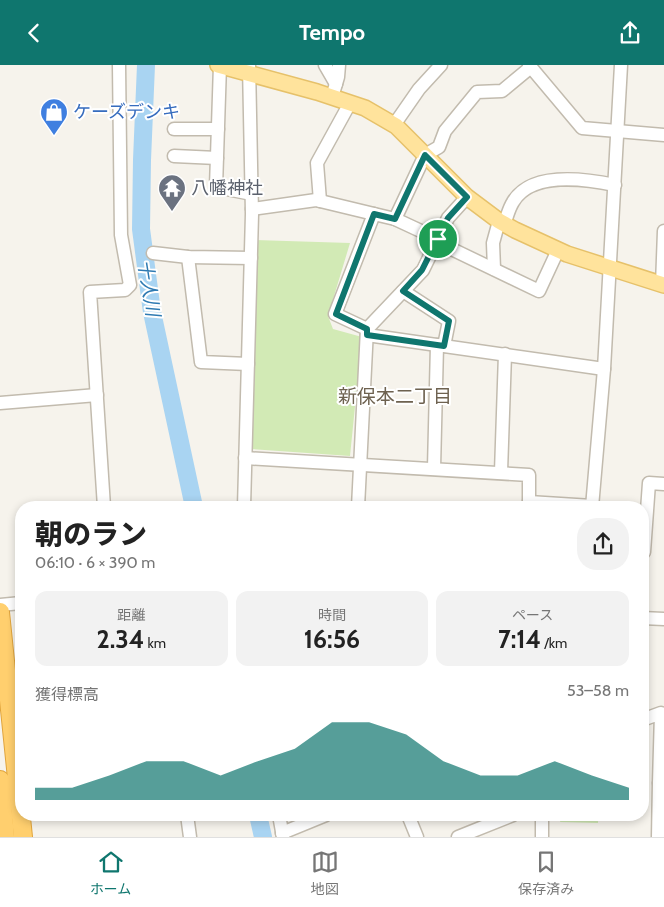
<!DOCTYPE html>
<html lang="ja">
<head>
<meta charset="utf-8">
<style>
	body { margin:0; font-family:Cabin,"Noto Sans JP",sans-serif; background:#f2f2f2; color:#222; height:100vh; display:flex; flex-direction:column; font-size:19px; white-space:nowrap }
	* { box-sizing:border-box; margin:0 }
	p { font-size:16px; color:#767676 }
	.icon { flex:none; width:28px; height:28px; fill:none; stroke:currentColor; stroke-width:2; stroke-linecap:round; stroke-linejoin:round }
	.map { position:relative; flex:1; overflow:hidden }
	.details { position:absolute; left:15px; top:436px; width:634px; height:320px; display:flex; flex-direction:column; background:#fff; border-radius:20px; box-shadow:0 2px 8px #0003 }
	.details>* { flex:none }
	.pin { position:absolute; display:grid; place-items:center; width:42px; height:42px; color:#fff; margin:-21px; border:2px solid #fff; border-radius:50%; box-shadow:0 1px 5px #0007 }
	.round { display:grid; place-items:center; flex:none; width:52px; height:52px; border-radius:20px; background:#f2f2f2 }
	.overview { display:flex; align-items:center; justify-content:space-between; height:85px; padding:0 20px }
	h1 { font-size:28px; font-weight:800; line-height:38px }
	.figures { display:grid; grid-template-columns:repeat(3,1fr); gap:8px; height:85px; padding:5px 20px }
	.figures div { display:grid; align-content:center; border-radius:12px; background:#f2f2f2; text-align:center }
	.figures b { font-size:25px; font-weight:800 }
	.figures small { font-size:14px; font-weight:400 }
	.figures p { font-size:14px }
	.chart { height:140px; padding:10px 20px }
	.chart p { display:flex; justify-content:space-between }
	.chart svg { width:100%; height:90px; margin-top:5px; fill:#0f766e; opacity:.7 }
	header { display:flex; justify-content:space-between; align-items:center; height:65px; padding:0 20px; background:#0f766e; color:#fff; font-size:22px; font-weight:800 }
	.dock { display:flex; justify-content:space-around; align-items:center; height:70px; border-top:1px solid #e0e0e0; background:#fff; font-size:14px; color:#767676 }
	.dock a { display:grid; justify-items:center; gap:2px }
	.dock .current { color:#0f766e }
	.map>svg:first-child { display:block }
	.green { fill:#d2eab5 }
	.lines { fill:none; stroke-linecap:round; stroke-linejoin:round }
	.river { stroke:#a9d4f2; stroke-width:18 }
	.minor-casing { stroke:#c2bbae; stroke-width:15 }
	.major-casing { stroke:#e6c16a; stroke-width:18 }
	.highway-casing { stroke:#e0a43c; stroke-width:20 }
	.minor { stroke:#fff; stroke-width:12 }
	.major { stroke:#ffe39c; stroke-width:15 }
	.highway { stroke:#ffcf6e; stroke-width:18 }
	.route-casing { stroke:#fff; stroke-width:10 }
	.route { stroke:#0f766e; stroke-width:6 }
	.labels { text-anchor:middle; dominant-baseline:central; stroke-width:4; stroke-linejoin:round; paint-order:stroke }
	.shop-label { font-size:18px; fill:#366cbe; stroke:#fff; text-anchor:start }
	.worship-label { font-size:18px; fill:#5b616d; stroke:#fff; text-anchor:start }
	.water-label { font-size:19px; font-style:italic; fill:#2e7ab2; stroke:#fff }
	.neighbourhood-label { font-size:19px; fill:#6e6250; stroke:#fff }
</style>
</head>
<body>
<header><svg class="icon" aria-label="back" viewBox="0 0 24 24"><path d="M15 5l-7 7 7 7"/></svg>Tempo<svg class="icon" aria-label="share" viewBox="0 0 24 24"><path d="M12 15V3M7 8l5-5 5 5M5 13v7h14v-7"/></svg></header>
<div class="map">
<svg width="664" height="772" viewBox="0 0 664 772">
	<rect width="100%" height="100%" fill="#f6f3ec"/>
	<g class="green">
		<path d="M255,175L350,178L328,251L333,264L362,272L350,391L252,384Z"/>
		<path d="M562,750H598V758L560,757Z"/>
	</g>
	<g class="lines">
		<g class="river">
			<path d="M146,0L142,95L141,164L152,247L194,442"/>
			<path d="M258,750L263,772"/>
		</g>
		<g class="minor-casing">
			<g id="minor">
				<path d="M220,0L216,122L252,129"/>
				<path d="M325,0L336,19"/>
				<path d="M529,0L582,63L664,70"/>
				<path d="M332,32L338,12L339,0"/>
				<path d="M394,60L419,24L441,0"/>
				<path d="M174,64H218"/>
				<path d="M174,91L217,93"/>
				<path d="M320,136L317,98L350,38"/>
				<path d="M252,144L316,135L374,149L335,249L367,264L358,442"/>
				<path d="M374,149L395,154L438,174L448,153L467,132"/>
				<path d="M395,154L425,90L439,82L445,66L477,27L502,26L531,2"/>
				<path d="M504,159C507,152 509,143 513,137C531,106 586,114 615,120"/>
				<path d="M437,177L539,226L558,185"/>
				<path d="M153,188L188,192L251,193"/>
				<path d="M188,192L201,297L248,299"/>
				<path d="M494,204L493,178L499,156"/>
				<path d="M662,220L664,166"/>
				<path d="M403,226L449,256L444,281"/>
				<path d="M367,264L423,205L438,174"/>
				<path d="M367,270L604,304"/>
				<path d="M0,338L97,330"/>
				<path d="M245,393L529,410V442"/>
				<path d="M434,403L437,280"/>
				<path d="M501,407L505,289"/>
				<path d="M529,437L592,441"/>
				<path d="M104,442L90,227L125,225L130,220L121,170L119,0"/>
				<path d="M244,442L252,149L249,0"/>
				<path d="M592,442L604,304L621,0"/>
				<path d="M642,487H644L649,418L664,419"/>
				<path d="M0,540L21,538"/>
				<path d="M642,553L664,554"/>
				<path d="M642,655L661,648L659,718"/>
				<path d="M187,750L190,772"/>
				<path d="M279,750L283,772"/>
				<path d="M408,750L417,772"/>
				<path d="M282,768L326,750"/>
				<path d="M458,772L513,750"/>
				<path d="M542,772V750"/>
				<path d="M658,772L659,718H664"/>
			</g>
		</g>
		<g class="major-casing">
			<path id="major" d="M218,0L317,27L365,43L396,61L467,132L499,156L515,165L567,189L664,220"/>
		</g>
		<g class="highway-casing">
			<g id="highway">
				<path d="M0,547L23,772"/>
				<path d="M0,715L5,772"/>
			</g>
		</g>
		<use href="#minor" class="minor"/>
		<use href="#major" class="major"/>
		<use href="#highway" class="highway"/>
	</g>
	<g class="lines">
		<g class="route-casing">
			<path id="route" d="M425,90L467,132L448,153L422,205L403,226L449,256L444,281L367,270V264L336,249L374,149L395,154Z"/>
		</g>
		<use href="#route" class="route"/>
	</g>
	<defs>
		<g id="shop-pin" transform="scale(1.4375)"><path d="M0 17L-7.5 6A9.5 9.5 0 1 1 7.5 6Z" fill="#3f7fe0" stroke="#fff"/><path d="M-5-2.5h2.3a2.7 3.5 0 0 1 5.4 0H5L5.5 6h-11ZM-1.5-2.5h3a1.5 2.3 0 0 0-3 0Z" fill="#fff"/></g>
		<g id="temple-pin" transform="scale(1.4375)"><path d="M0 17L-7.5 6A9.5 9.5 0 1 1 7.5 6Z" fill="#6b7280" stroke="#fff"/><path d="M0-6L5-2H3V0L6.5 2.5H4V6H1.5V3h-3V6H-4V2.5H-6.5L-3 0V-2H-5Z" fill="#fff"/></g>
	</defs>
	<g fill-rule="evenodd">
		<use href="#shop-pin" x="54" y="47"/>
		<use href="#temple-pin" x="172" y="123"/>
	</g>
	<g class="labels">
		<g class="shop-label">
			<text x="73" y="47">ケーズデンキ</text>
		</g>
		<g class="worship-label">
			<text x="191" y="123">八幡神社</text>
		</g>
		<g class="water-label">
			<text transform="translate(149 223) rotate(81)">十人川</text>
		</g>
		<g class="neighbourhood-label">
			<text x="395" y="331">新保本二丁目</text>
		</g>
	</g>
</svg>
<div class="pin" style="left:438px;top:174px;background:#1e9e55"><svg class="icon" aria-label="arrive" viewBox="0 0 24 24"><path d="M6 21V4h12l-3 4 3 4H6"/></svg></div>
<section class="details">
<div class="overview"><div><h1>朝のラン</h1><p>06:10 · 6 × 390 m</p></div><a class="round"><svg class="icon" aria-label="share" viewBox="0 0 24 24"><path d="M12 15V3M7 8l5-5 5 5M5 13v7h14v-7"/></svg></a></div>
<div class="figures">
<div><p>距離</p><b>2.34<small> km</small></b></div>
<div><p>時間</p><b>16:56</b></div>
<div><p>ペース</p><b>7:14<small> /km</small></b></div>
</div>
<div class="chart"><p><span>獲得標高</span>53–58 m</p>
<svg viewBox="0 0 160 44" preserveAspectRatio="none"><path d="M0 44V38L10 38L20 32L30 25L40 25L50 32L60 25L70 19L80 6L90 6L100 12L110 25L120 32L130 32L140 25L150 32L160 38V44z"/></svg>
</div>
</section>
</div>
<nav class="dock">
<a class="current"><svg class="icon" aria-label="home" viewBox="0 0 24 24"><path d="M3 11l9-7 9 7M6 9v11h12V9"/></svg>ホーム</a>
<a><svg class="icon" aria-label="map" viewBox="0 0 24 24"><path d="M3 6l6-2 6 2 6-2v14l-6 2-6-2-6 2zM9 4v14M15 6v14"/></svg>地図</a>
<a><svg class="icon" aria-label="saved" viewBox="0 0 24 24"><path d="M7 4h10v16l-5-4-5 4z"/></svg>保存済み</a>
</nav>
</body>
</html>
